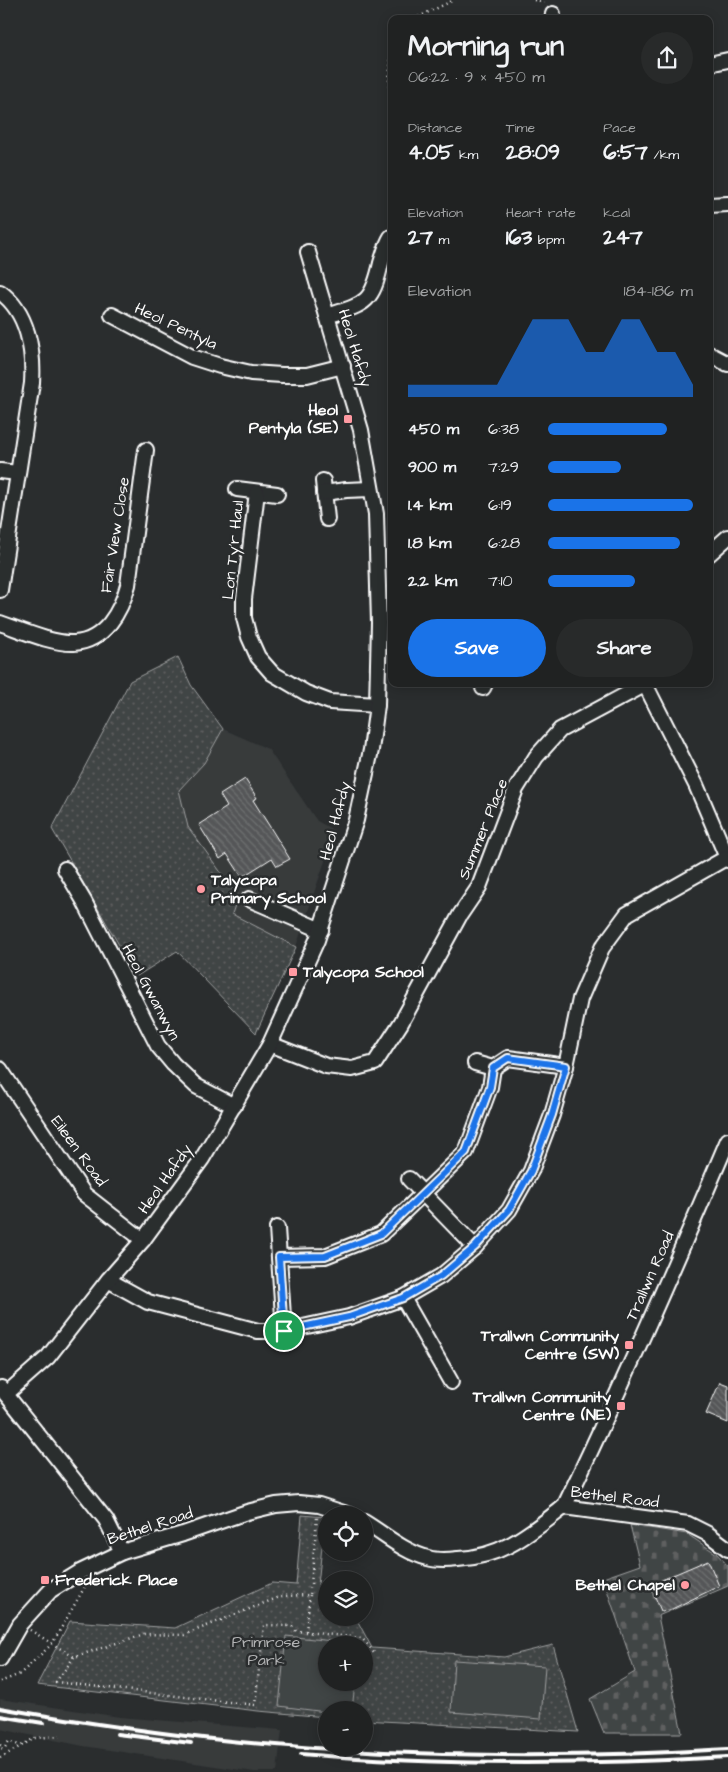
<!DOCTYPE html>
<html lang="en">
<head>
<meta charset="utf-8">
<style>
	body { margin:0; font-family:"Architects Daughter",sans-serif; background:#282a2a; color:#f1f3f6; height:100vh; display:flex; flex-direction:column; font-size:19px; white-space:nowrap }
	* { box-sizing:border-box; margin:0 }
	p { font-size:16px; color:#a2a4a5 }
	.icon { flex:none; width:28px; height:28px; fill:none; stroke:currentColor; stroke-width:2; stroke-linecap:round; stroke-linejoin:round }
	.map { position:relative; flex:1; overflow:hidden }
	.drawer { position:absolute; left:388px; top:15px; width:325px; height:672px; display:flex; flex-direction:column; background:#202222; border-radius:10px; box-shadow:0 2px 12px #0003,0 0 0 1px #3d3f40 }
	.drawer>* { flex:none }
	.controls { position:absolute; left:318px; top:1506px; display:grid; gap:10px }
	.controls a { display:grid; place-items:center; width:55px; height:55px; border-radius:50%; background:#202222; box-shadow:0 2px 12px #0003,0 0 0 1px #3d3f40; font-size:25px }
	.pin { position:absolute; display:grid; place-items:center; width:42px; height:42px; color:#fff; margin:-21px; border:2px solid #fff; border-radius:50%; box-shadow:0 1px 5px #0007 }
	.round { display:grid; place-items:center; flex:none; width:52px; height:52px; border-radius:26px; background:#282a2a }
	.overview { display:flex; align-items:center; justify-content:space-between; height:85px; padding:0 20px }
	h1 { font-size:28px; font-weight:700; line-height:38px }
	.stats { display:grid; grid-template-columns:repeat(3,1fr); gap:8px; height:85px; padding:5px 20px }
	.stats div { display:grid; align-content:center }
	.stats b { font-size:21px; font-weight:700 }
	.stats small { font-size:14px; font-weight:400 }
	.stats p { font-size:14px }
	.chart { height:140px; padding:10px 20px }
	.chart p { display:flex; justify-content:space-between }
	.chart svg { width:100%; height:90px; margin-top:5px; fill:#1a73e8; opacity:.7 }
	.cta { display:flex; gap:10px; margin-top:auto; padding:10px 20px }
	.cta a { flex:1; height:58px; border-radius:30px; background:#1a73e8; color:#fff; font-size:20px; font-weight:700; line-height:58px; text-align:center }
	.cta a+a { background:#282a2a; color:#f1f3f6 }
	ul { padding:0 20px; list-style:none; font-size:16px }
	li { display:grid; grid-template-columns:80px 60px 1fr; align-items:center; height:38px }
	li i { height:12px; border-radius:6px; background:#1a73e8 }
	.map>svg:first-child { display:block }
	.built { fill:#373a3b }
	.green { fill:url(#green-dots); stroke:#a0a2a2; fill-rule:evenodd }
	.cemetery { fill:url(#cemetery-stones); stroke:#a0a2a2 }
	.pitch { fill:#414445; stroke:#a0a2a2 }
	.building { fill:url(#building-back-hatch); stroke:#fff }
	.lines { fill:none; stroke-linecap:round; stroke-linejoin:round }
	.minor-casing { stroke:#fff; stroke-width:18 }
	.path { stroke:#fff; stroke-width:2.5; stroke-dasharray:1 4; stroke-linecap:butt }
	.minor { stroke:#2a2d2e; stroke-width:14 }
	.rail { stroke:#fff; stroke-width:4 }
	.route-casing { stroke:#fff; stroke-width:10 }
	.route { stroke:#1a73e8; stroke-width:6 }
	.poi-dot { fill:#ff9aa2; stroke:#2a2d2e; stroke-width:2 }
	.labels { text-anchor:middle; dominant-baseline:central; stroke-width:5; stroke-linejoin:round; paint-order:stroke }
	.street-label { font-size:16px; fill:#fff; stroke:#2a2d2e }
	.poi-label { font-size:16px; font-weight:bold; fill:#fff; stroke:#2a2d2e; text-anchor:end }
	.park-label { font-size:16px; fill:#b3b4b5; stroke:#2a2d2e }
</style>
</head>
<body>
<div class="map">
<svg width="728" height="1772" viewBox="0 0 728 1772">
	<defs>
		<pattern id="green-dots" width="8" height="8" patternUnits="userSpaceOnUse" patternTransform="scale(1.25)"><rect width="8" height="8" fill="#414445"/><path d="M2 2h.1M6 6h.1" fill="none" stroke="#5e6061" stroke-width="1.8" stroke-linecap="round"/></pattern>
		<pattern id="cemetery-stones" width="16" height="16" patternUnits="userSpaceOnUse" patternTransform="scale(1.25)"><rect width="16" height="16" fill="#414445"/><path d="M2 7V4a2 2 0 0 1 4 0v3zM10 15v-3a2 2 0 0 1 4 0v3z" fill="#5e6061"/></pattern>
		<pattern id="building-back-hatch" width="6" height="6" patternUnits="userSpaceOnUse" patternTransform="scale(1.25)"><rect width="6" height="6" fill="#555758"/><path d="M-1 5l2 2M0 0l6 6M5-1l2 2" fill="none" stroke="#6e7071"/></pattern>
	</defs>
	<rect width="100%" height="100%" fill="#2a2d2e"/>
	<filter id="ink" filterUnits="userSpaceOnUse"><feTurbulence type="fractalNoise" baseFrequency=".02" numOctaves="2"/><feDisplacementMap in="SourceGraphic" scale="10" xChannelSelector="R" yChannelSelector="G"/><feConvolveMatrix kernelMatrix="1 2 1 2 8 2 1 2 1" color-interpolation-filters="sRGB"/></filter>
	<g filter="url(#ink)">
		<g class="built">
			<path d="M178,657L191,685L223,729L268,749L317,821L335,831L296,947L256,1033L177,951L137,976L52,829L130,681Z"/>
			<path d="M0,1699L120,1717L282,1730L277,1772H254L83,1746L0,1729Z"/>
		</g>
		<g class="green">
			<path d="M178,657L191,685L223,729L204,763L179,790L188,827L238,896L232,914L296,947L256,1033L177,951L137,976L52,829L130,681Z"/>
			<path d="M302,1515L325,1517L318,1585L326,1586V1618H356L372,1648L504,1657L553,1645L578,1732L364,1720V1710H326V1717L258,1711L37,1685L70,1621L175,1628L272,1583L296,1585ZM326,1645H364V1682H326Z"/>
		</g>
		<path class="cemetery" d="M630,1525L687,1534L717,1554L728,1566V1586L658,1616L682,1733H604L590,1699L635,1672L603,1578L640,1565Z"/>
		<g class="pitch">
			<path d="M286,1636L360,1644L326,1645V1682L355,1683L352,1710H326V1712L279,1706Z"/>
			<path d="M454,1660L545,1666L541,1719L451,1712Z"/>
		</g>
		<g class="building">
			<path d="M245,779L257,798L253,800L290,859L277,866L272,858L242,877L227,854L220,859L199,825L227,807L220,795Z"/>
			<path d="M720,1382L728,1385V1423L706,1414Z"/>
			<path d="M708,1560L719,1586L670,1610L661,1611L650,1585Z"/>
		</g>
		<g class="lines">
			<g class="minor-casing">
				<g id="minor">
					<path d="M552,19L553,14"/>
					<path d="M709,64L728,60"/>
					<path d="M709,205L728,204"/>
					<path d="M0,292C28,312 34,351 32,383L0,590"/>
					<path d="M112,315L192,357L220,366L251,373L282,375H307L343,366"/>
					<path d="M327,316C365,304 372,304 381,263C384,254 386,245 391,237"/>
					<path d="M709,354L728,364"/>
					<path d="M0,471L18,473"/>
					<path d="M323,481L327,519"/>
					<path d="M237,489L277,494"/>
					<path d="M257,492L244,599V618L249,637L258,657L272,673L306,693L330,702L377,705"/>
					<path d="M324,493L346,490L371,489"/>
					<path d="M709,554L728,537"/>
					<path d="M0,623C21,630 52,644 74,643C105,641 121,611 128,585L146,450"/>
					<path d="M645,684L696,785L728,860"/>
					<path d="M483,688L485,684"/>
					<path d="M65,869L84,901L158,1046L173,1064L196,1086L234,1106"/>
					<path d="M249,899L321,930"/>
					<path d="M270,1044L326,1066L352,1069L375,1063L401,1023L460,915L479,887L516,789L536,757L560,730L646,684"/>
					<path d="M475,1063L493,1068L508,1058L566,1066"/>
					<path d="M0,1069L84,1194L143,1240"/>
					<path d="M409,1179L475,1247"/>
					<path d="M277,1228L284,1331"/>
					<path d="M279,1257L325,1256L381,1234L466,1152L490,1087L493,1068"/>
					<path d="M108,1280L148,1302L258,1331H284L349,1317L403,1298L441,1276L475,1247L509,1210L531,1171L552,1115L566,1066L580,999L602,948L627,914L726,858"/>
					<path d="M403,1298L451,1382"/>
					<path d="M1,1388L106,1520L122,1552"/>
					<path d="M6,1394L48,1357L108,1280L143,1240L202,1159L270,1044L317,940L356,820L371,750L377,705L379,623L376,514L361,430L308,252"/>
					<path d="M564,1507C622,1387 676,1263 728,1140"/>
					<path d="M364,1522C384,1534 404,1552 428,1558C437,1561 449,1560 458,1559C503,1557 530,1533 564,1507L688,1524L708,1534L728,1549"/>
					<path d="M0,1659L20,1624L51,1590L80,1572L122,1552L183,1534L247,1512L276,1505L299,1503L319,1505L350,1515"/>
				</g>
			</g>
			<g class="path">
				<path d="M534,0L545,2L548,4"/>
				<path d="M414,19L454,0"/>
				<path d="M391,55L389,81L391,90"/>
				<path d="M30,1630L74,1657L144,1634L184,1635L282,1596L310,1595L317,1518"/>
				<path d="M306,1631L310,1595"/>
				<path d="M74,1657L56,1682L255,1705L264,1625L292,1626L296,1631L362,1638L375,1654"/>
				<path d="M0,1682L20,1674L52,1644L87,1583"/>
				<path d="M0,1745L2,1746L1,1748L4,1749L9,1741L21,1746"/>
				<path d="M0,1758L35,1738L60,1736"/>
			</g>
			<use href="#minor" class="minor"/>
			<g class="rail">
				<path d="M0,1708C80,1722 160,1734 240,1742C402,1757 565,1759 728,1749"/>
				<path d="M0,1716L43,1723"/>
				<path d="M117,1734L191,1743"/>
				<path d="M301,1754C443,1766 586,1765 728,1757"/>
			</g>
		</g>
	</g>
	<g class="lines" filter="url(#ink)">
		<g class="route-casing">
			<path id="route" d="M508,1058L566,1066L552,1115L531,1171L509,1210L475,1247L441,1276L403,1298L349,1317L284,1331L279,1257L325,1256L381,1234L466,1152L490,1087L493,1068Z"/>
		</g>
		<use href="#route" class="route"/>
	</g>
	<g class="poi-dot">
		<rect x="343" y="414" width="10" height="10" rx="2.5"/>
		<circle cx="201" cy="889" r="5"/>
		<rect x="288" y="967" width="10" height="10" rx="2.5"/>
		<rect x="624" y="1340" width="10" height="10" rx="2.5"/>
		<rect x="616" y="1401" width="10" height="10" rx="2.5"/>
		<rect x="40" y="1575" width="10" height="10" rx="2.5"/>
		<circle cx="685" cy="1585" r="5"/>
	</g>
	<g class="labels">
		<g class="street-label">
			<text transform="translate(176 326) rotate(25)">Heol Pentyla</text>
			<text transform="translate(355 348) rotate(73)">Heol Hafdy</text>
			<text transform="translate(115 535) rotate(-81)">Fair View Close</text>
			<text transform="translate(233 550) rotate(-84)">Lon Ty'r Haul</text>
			<text transform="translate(335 821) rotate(-75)">Heol Hafdy</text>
			<text transform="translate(483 829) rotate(-68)">Summer Place</text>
			<text transform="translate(151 992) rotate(62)">Heol Gwanwyn</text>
			<text transform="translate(79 1151) rotate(54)">Eileen Road</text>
			<text transform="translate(165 1179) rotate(-55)">Heol Hafdy</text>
			<text transform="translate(650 1276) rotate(-66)">Trallwn Road</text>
			<text transform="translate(615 1497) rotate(7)">Bethel Road</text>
			<text transform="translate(150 1526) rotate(-18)">Bethel Road</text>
		</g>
		<g class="poi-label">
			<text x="338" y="410">Heol<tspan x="338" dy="18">Pentyla (SE)</tspan></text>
			<text x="211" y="880" text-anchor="start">Talycopa<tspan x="211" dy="18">Primary School</tspan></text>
			<text x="303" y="972" text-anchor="start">Talycopa School</text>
			<text x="619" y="1336">Trallwn Community<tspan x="619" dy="18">Centre (SW)</tspan></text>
			<text x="611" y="1397">Trallwn Community<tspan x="611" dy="18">Centre (NE)</tspan></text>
			<text x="55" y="1580" text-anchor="start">Frederick Place</text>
			<text x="675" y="1585">Bethel Chapel</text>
		</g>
		<g class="park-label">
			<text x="266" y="1642">Primrose<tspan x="266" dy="18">Park</tspan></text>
		</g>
	</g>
</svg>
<div class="controls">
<a><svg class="icon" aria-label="locate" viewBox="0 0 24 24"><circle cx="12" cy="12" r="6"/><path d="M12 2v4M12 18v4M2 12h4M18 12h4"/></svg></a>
<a><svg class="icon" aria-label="layers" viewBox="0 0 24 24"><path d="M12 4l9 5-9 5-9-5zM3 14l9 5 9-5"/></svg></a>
<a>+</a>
<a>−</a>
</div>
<div class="pin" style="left:284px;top:1331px;background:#1e9e55"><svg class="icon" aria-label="arrive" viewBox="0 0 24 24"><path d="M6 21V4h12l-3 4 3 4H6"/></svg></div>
<section class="drawer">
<div class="overview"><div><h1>Morning run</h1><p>06:22 · 9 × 450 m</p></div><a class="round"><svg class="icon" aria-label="share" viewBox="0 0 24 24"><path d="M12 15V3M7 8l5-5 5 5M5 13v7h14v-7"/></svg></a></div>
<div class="stats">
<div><p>Distance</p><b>4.05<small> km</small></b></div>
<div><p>Time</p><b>28:09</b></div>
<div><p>Pace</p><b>6:57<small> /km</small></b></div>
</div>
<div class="stats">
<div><p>Elevation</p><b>27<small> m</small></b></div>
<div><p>Heart rate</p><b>163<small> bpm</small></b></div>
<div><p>kcal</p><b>247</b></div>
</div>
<div class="chart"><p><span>Elevation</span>184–186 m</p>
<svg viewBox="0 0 160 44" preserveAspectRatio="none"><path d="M0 44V38L10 38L20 38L30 38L40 38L50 38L60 22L70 6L80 6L90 6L100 22L110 22L120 6L130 6L140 22L150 22L160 38V44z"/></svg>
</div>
<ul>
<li><b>450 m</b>6:38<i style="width:82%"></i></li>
<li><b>900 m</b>7:29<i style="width:50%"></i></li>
<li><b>1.4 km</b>6:19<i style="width:100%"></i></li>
<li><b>1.8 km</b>6:28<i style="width:91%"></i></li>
<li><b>2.2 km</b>7:10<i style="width:60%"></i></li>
</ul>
<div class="cta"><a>Save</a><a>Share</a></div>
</section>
</div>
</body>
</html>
